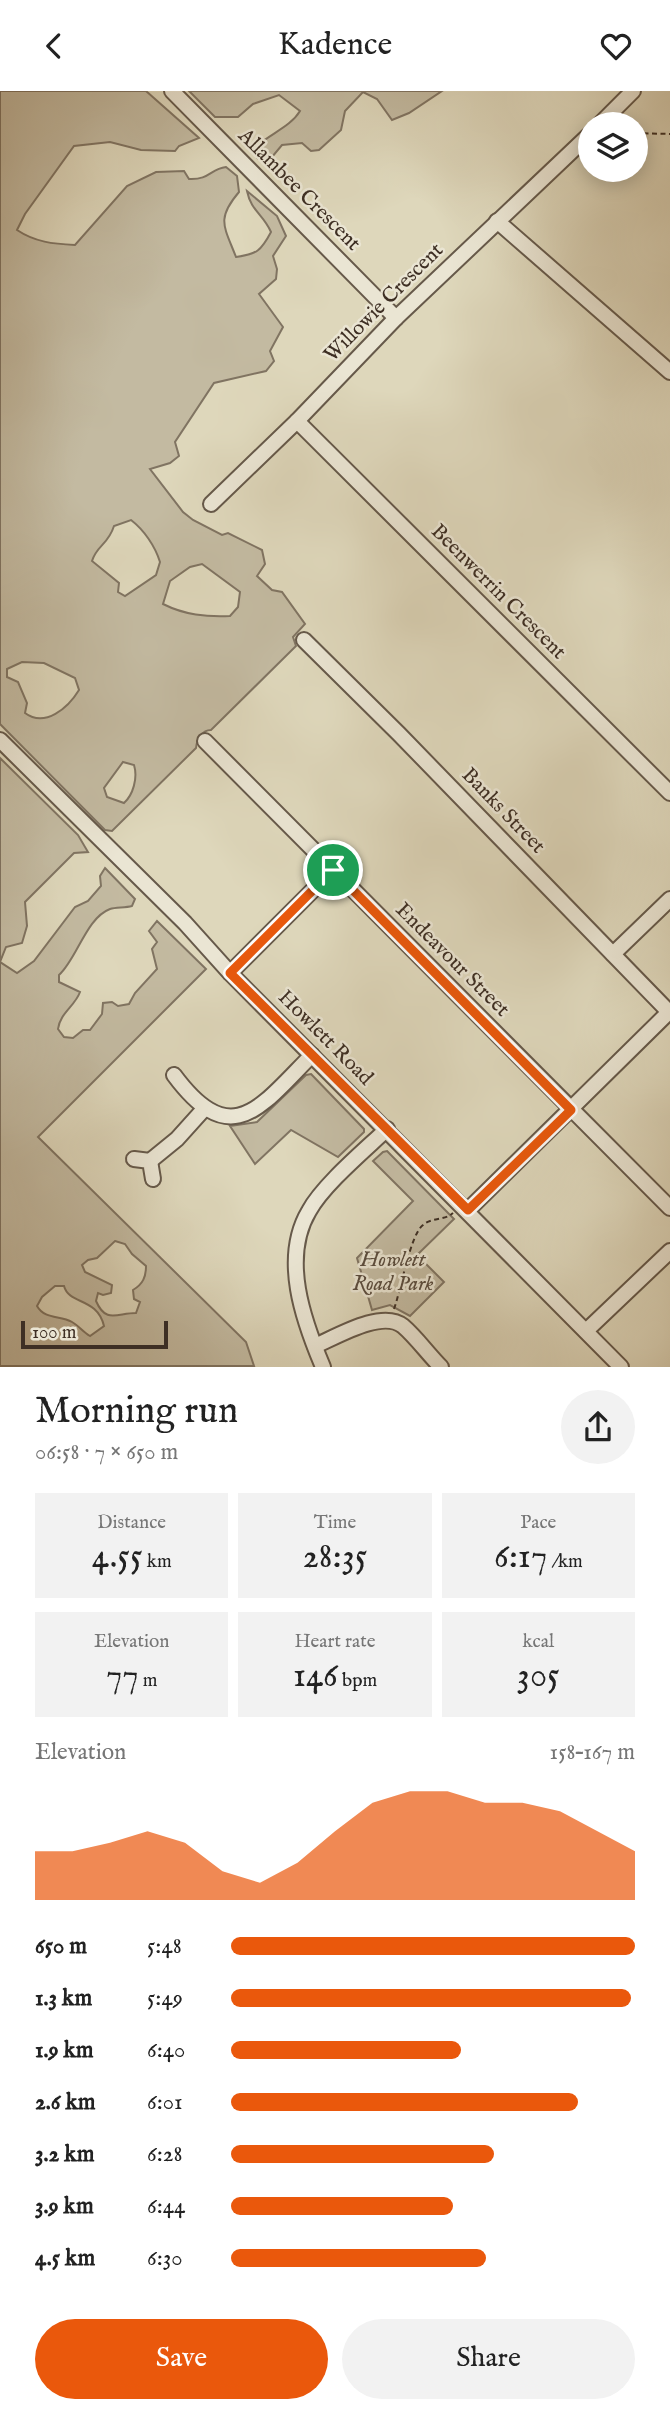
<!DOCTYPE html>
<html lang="en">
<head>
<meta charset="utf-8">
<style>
	body { margin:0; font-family:"IM FELL English",serif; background:#f2f2f2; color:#222; height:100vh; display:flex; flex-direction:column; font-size:26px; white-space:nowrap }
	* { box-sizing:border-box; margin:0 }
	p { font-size:23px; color:#767676 }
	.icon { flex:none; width:38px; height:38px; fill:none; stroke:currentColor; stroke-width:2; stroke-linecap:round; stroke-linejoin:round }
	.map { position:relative; height:1276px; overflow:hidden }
	.panel { display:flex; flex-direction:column; background:#fff; flex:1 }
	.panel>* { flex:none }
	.tools { position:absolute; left:578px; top:21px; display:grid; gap:14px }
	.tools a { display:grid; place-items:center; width:70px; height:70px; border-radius:50%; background:#fff; box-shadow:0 4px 18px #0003; font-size:35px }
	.scale { position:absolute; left:21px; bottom:18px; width:147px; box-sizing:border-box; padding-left:7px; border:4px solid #3e2f24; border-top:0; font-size:19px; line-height:24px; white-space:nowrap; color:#3e2f24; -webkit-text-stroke:5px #eae5d3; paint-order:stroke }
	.pin { position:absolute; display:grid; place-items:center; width:60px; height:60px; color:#fff; margin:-30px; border:4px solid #fff; border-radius:50%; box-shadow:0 2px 7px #0007 }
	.round { display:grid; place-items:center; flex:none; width:74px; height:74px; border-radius:37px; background:#f2f2f2 }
	.head { display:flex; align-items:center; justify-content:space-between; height:119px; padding:0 35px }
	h1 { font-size:38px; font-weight:600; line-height:52px }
	.metrics { display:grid; grid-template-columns:repeat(3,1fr); gap:10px; height:119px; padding:7px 35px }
	.metrics div { display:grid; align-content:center; border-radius:0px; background:#f2f2f2; text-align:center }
	.metrics b { font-size:35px; font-weight:600 }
	.metrics small { font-size:19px; font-weight:400 }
	.metrics p { font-size:19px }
	.chart { height:196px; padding:14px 35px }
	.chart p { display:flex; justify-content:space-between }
	.chart svg { width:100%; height:126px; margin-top:7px; fill:#ea580c; opacity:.7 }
	.primary-button { display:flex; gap:14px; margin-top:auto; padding:14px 35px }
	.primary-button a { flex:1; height:80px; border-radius:42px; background:#ea580c; color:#fff; font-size:28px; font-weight:600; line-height:80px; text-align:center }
	.primary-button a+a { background:#f2f2f2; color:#222 }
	ul { padding:0 35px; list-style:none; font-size:23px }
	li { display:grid; grid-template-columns:112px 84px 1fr; align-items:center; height:52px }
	li i { height:18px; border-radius:9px; background:#ea580c }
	header { display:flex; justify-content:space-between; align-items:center; height:91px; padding:0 35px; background:#fff; font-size:32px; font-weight:600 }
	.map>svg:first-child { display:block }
	.green { fill:#c3baa1; stroke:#807462; stroke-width:2; fill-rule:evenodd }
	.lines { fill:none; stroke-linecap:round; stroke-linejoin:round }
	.minor-casing { stroke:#66594a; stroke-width:18 }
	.path { stroke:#3e2f24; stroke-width:2; stroke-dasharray:5 3.5; stroke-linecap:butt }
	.minor { stroke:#eae5d3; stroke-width:14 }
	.route-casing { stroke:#fff; stroke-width:14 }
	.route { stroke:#ea580c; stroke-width:9 }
	.labels { text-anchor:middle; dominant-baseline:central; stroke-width:5; stroke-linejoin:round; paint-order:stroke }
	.street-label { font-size:21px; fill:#3e2f24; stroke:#eae5d3 }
	.park-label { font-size:21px; font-style:italic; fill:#594b3d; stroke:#eae5d3 }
</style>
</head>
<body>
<header><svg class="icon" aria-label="back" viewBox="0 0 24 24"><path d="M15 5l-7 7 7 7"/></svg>Kadence<svg class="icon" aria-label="heart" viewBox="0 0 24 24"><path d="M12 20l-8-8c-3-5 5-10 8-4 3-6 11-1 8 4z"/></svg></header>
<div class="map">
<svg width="670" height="1276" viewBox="0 0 670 1276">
	<rect width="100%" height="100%" fill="#ded7bb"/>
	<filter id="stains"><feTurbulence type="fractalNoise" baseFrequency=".00286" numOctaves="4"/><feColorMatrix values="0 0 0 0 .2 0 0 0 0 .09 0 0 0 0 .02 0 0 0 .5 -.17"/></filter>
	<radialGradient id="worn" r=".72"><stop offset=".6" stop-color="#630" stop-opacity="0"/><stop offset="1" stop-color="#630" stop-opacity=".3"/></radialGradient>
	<g class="green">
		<path d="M0,0H146L199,47L179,55L175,60L141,59L110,51L74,55L25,123L17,139C35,151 53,153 75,154L127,95L156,81L184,80L189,88C210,89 210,78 226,76L237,85L239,101C216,128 224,135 236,166C257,163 261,160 271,141C263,123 251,120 247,100L277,125L286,145L273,165L277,178L276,188L259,203L283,236L270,260L274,270L266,280L214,292L175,351L179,365L170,372L150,378L183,421L193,429L222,444L228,442L262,459L265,473L257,485L272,499L282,501L305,533L293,546L296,555L211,639C202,639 197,648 196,657L112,740L105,739L0,633ZM131,429C144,439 155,455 160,471L156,484L125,505L118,501L119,492L92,470C97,454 108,454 114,435ZM202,473L240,501L238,516L230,525C206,526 185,524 163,513L170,490L190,476ZM22,571L44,572L75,587L79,599C68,617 45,637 25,622L27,612L18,591L7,586V578ZM123,671L134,674C138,687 133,704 124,712L107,706L104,697Z"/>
		<path d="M189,0H442L409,22L392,29L377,8L363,1L345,20L341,39L319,59L311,60L302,52L282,54L267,72L257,67L258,54C272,42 291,35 300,20L279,4L253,13L238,26H215Z"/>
		<path d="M0,667L78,744L88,761L74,762L25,811L27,835L22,852L6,856L0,871Z"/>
		<path d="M105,777L135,808L132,815C125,817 116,816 110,818C86,827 77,868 59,884V891L80,901C75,915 60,922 58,938L64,946L73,947L83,939H90L102,923L103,912L112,911L118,915L129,913L135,902L157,878L152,858L157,851L149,840L157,830L206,878L38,1046L246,1251L254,1275H0V871L17,882L34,870L75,816L88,810L101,795L100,785ZM115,1150L125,1153L132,1163L146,1175C146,1186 143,1193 133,1199L134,1208L140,1211L136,1222C117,1222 106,1233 96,1210L98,1202L103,1204L111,1202L112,1194L85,1181L82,1174L88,1169L97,1167ZM55,1195H64C69,1214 97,1206 104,1235L90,1245C83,1241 79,1235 72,1231C60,1224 45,1229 37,1215L42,1206Z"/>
		<path d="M311,983L364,1038V1041L338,1066L291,1039L255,1073L230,1035L257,1031L306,984Z"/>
		<path d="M387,1060L454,1128L417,1164L444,1191L410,1225L390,1214L372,1219L357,1167L413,1110L373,1070L383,1061Z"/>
	</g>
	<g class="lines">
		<g class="minor-casing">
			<g id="minor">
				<path d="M172,0L396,227"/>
				<path d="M600,33L633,0"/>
				<path d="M497,130L670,281"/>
				<path d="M297,330L670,702"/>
				<path d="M211,413L297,330L396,227L590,43"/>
				<path d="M304,549L399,643L670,922"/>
				<path d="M0,649L185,832L230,882L621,1276"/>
				<path d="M205,650L670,1117"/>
				<path d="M613,863L670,808"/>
				<path d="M230,882L333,779"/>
				<path d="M174,984C232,1062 261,1015 312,964"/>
				<path d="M134,1068L150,1070L153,1088"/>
				<path d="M150,1070L177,1048L204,1018"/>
				<path d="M468,1119L669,921"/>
				<path d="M586,1240L670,1160"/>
				<path d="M315,1255C336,1246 382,1218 403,1235C416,1246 428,1263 441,1276"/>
				<path d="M323,1276C303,1229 281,1167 309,1120C323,1094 365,1059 387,1038"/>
			</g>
		</g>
		<g class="path">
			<path d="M635,42L670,43"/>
			<path d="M394,1218C401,1199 410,1144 423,1134C432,1126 444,1130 453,1122"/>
		</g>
		<use href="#minor" class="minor"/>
	</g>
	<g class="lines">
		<g class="route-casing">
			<path id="route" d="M333,779L571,1019L468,1119L230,882Z"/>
		</g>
		<use href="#route" class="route"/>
	</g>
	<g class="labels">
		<g class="street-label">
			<text transform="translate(299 99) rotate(45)">Allambee Crescent</text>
			<text transform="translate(384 212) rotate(-45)">Willowie Crescent</text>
			<text transform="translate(498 501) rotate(45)">Beenwerrin Crescent</text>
			<text transform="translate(503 720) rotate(46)">Banks Street</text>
			<text transform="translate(452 869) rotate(45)">Endeavour Street</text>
			<text transform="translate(325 947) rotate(45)">Howlett Road</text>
		</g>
		<g class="park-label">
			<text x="393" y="1169">Howlett<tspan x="393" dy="24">Road Park</tspan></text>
		</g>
	</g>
	<rect width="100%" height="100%" filter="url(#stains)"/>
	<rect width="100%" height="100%" fill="url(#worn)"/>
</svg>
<div class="tools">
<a><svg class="icon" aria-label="layers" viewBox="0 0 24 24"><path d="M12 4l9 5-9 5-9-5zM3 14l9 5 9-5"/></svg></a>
</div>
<div class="scale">100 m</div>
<div class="pin" style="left:333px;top:779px;background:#1e9e55"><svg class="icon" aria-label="arrive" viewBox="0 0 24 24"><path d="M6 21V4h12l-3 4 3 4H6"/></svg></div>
</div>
<section class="panel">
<div class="head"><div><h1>Morning run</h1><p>06:58 · 7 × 650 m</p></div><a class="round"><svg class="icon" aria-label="share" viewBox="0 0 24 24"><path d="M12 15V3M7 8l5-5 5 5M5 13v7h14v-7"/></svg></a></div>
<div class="metrics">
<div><p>Distance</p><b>4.55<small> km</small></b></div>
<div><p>Time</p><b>28:35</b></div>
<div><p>Pace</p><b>6:17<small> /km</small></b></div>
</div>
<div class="metrics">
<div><p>Elevation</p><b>77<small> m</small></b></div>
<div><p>Heart rate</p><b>146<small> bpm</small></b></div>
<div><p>kcal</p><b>305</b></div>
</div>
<div class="chart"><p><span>Elevation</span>158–167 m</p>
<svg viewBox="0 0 160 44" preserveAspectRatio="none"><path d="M0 44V27L10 27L20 24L30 20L40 24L50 34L60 38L70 31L80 20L90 10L100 6L110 6L120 10L130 10L140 13L150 20L160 27V44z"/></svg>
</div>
<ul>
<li><b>650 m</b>5:48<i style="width:100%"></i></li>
<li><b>1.3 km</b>5:49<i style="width:99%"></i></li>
<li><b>1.9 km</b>6:40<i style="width:57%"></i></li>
<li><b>2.6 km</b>6:01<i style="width:86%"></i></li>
<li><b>3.2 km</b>6:28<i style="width:65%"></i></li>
<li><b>3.9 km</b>6:44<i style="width:55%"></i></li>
<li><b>4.5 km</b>6:30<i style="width:63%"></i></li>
</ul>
<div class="primary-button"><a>Save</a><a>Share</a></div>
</section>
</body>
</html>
